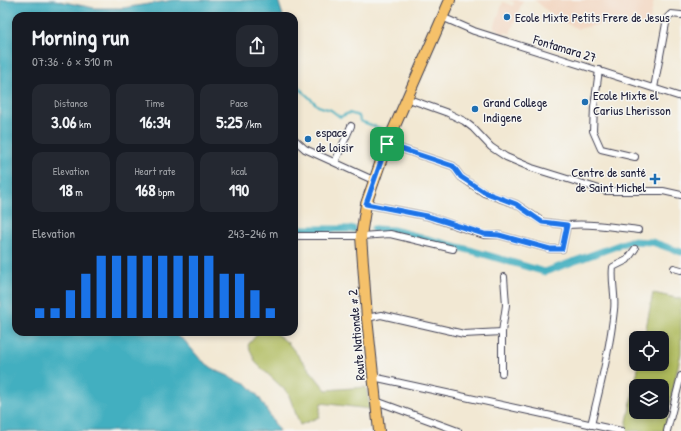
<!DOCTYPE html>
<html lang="en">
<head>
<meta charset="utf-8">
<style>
	body { margin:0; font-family:"Patrick Hand",sans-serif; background:#242831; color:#f1f3f6; height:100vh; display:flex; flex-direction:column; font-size:15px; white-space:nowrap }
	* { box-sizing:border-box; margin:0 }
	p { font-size:13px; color:#9ea1a6 }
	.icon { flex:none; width:22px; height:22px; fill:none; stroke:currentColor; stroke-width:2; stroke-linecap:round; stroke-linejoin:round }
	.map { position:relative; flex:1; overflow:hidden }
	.side { position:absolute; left:12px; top:12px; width:286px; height:324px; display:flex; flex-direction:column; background:#171b24; border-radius:12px; box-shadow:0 2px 6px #0003 }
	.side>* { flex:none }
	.controls { position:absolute; left:629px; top:331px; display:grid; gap:8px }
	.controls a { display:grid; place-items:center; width:40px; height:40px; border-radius:8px; background:#171b24; box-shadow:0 2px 6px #0003; font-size:20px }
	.pin { position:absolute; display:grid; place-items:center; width:34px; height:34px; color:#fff; margin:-17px; border-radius:8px; box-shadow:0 2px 6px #0006 }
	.round { display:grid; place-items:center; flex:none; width:42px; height:42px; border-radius:12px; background:#242831 }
	.summary { display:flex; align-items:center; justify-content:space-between; height:68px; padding:0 20px }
	h1 { font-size:22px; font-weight:800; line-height:30px }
	.figures { display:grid; grid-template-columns:repeat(3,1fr); gap:6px; height:68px; padding:4px 20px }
	.figures div { display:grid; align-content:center; border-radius:10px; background:#242831; text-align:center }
	.figures b { font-size:17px; font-weight:800 }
	.figures small { font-size:11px; font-weight:400 }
	.figures p { font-size:11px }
	.chart { height:112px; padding:8px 20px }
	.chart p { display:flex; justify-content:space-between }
	.chart svg { width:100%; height:72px; margin-top:4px; stroke:#1a73e8; stroke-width:6 }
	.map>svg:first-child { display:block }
	.built { fill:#f2d4be }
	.green { fill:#aeba5c; stroke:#686e4c; fill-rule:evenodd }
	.water { fill:#42afc0; stroke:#32687e }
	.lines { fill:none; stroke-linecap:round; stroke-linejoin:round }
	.stream { stroke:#42afc0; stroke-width:2 }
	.canal { stroke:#42afc0; stroke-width:7 }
	.street-casing { stroke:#414052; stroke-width:8 }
	.primary-casing { stroke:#414052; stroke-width:12 }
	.street { stroke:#fff; stroke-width:6 }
	.primary { stroke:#f5c16b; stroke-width:10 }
	.route-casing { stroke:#fff; stroke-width:8 }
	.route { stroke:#1a73e8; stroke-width:5 }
	.poi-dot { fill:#1f6fb2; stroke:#f6f6f2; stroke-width:1.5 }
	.labels { text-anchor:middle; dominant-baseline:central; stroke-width:3; stroke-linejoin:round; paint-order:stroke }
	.poi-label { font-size:13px; fill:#22223b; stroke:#f6f6f2; text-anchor:start }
	.street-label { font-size:13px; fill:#22223b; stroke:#f6f6f2 }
</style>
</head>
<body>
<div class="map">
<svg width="681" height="431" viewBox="0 0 681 431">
	<rect width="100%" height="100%" fill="#f6f6f2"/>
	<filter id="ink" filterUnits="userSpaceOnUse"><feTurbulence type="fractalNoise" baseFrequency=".025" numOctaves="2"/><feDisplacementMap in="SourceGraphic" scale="8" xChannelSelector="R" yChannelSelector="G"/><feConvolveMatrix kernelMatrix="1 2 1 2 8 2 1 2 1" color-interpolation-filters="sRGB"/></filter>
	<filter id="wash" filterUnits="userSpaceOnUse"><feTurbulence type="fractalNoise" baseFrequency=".012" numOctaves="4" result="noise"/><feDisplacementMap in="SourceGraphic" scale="16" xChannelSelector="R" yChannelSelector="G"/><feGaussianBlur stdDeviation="0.9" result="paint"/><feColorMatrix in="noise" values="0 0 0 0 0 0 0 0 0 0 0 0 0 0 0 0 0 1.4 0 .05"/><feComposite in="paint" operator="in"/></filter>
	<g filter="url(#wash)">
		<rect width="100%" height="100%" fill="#f2e8d3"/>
		<g class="built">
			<path d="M509,0H523L510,34L505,32L504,34L499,32V30L494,28L503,2L513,6L514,2Z"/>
			<path d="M535,0H654L649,25L611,22L578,29L555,18Z"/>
		</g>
		<g class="green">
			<path d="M653,293L681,299V353L664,431H625L639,364H662V338H644ZM636,386H662V412H636Z"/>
			<path d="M259,332H274L288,343L326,390L366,387L370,409L321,403L319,417L300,425L288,393L256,363L248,345Z"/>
		</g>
		<path class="water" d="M0,0H54L94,8H123L174,0H278L283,16H16V332H169L184,340L200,359L215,370L247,384L259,397L279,431H0Z"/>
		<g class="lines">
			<path class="stream" d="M294,83L318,106L331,110L340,117L349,113L359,116L360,121L382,129"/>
			<g class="canal">
				<path d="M294,229H353"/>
				<path d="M374,229L393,230L473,251L545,272L630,241L652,242L681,252"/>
			</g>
		</g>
	</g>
	<g filter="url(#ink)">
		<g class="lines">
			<g class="street-casing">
				<g id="street">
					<path d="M442,17L474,31L681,97"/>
					<path d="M599,70L594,107L593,131L601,149L635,157"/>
					<path d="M654,88L667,18L671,14L681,15"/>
					<path d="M406,98L448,113L464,121L473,128L491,147L506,157L532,168L606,191H663L681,195"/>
					<path d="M294,139L305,149L373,180"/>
					<path d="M387,144L453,166L461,177L484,193L516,204L543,222L567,225"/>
					<path d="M335,162L351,126"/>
					<path d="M366,204L427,216L484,235H499L550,249H562L567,225C591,223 614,227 638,230"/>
					<path d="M294,236H361L390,234L453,249"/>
					<path d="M674,268L681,270"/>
					<path d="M367,318L381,315L464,334L502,332"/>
					<path d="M502,373V332L506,305L504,277"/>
					<path d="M373,377L621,431"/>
					<path d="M376,401L458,431"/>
					<path d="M591,425C600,387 610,349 614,310C616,296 611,281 613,267L627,260L635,249"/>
					<path d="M667,431L681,376"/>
				</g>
			</g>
			<g class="primary-casing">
				<path id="primary" d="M379,431L367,318L361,236L366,204L387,144L450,0"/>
			</g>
			<use href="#street" class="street"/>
			<use href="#primary" class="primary"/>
		</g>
	</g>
	<g class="lines" filter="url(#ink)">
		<g class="route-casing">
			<path id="route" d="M387,144L453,166L461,177L484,192L516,204L542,222L567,225L562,249H550L499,235L484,234L427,216L366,204Z"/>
		</g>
		<use href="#route" class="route"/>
	</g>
	<g class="poi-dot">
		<circle cx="507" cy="17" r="4"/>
		<circle cx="585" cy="102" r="4"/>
		<circle cx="475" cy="109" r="4"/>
		<circle cx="308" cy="139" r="4"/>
		<path d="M653 173h4v4h4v4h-4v4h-4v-4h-4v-4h4z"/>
	</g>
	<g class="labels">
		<g class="poi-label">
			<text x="515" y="17">Ecole Mixte Petits Frere de Jesus</text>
			<text x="593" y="95">Ecole Mixte el<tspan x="593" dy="15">Carius Lherisson</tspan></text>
			<text x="483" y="102">Grand College<tspan x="483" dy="15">Indigene</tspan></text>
			<text x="316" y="132">espace<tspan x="316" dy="15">de loisir</tspan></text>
			<text x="646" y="172" text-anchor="end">Centre de santé<tspan x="646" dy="15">de Saint Michel</tspan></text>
		</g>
		<g class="street-label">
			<text transform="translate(565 48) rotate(17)">Fontamara 27</text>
			<text transform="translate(356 335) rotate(-95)">Route Nationale # 2</text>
		</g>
	</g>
</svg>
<div class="controls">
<a><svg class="icon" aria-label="locate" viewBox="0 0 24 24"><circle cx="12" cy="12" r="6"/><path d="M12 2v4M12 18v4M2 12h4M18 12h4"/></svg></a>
<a><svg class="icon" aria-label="layers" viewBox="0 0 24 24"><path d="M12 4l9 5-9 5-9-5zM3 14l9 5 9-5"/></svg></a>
</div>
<div class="pin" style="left:387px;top:144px;background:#1e9e55"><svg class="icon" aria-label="arrive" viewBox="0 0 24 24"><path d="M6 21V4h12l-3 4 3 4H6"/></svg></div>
<section class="side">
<div class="summary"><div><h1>Morning run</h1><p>07:36 · 6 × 510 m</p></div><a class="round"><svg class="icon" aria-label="share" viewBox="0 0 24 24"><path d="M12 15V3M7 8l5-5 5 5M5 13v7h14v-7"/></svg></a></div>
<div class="figures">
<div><p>Distance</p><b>3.06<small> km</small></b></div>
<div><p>Time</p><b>16:34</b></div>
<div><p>Pace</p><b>5:25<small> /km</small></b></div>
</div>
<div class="figures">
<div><p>Elevation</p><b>18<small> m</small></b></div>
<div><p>Heart rate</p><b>168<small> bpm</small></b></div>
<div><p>kcal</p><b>190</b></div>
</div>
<div class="chart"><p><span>Elevation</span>243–246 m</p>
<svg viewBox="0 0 160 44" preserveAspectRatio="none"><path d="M5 44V38M15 44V38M25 44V27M35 44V17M45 44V6M55 44V6M65 44V6M75 44V6M85 44V6M95 44V6M105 44V6M115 44V6M125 44V17M135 44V17M145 44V27M155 44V38"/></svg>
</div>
</section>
</div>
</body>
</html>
